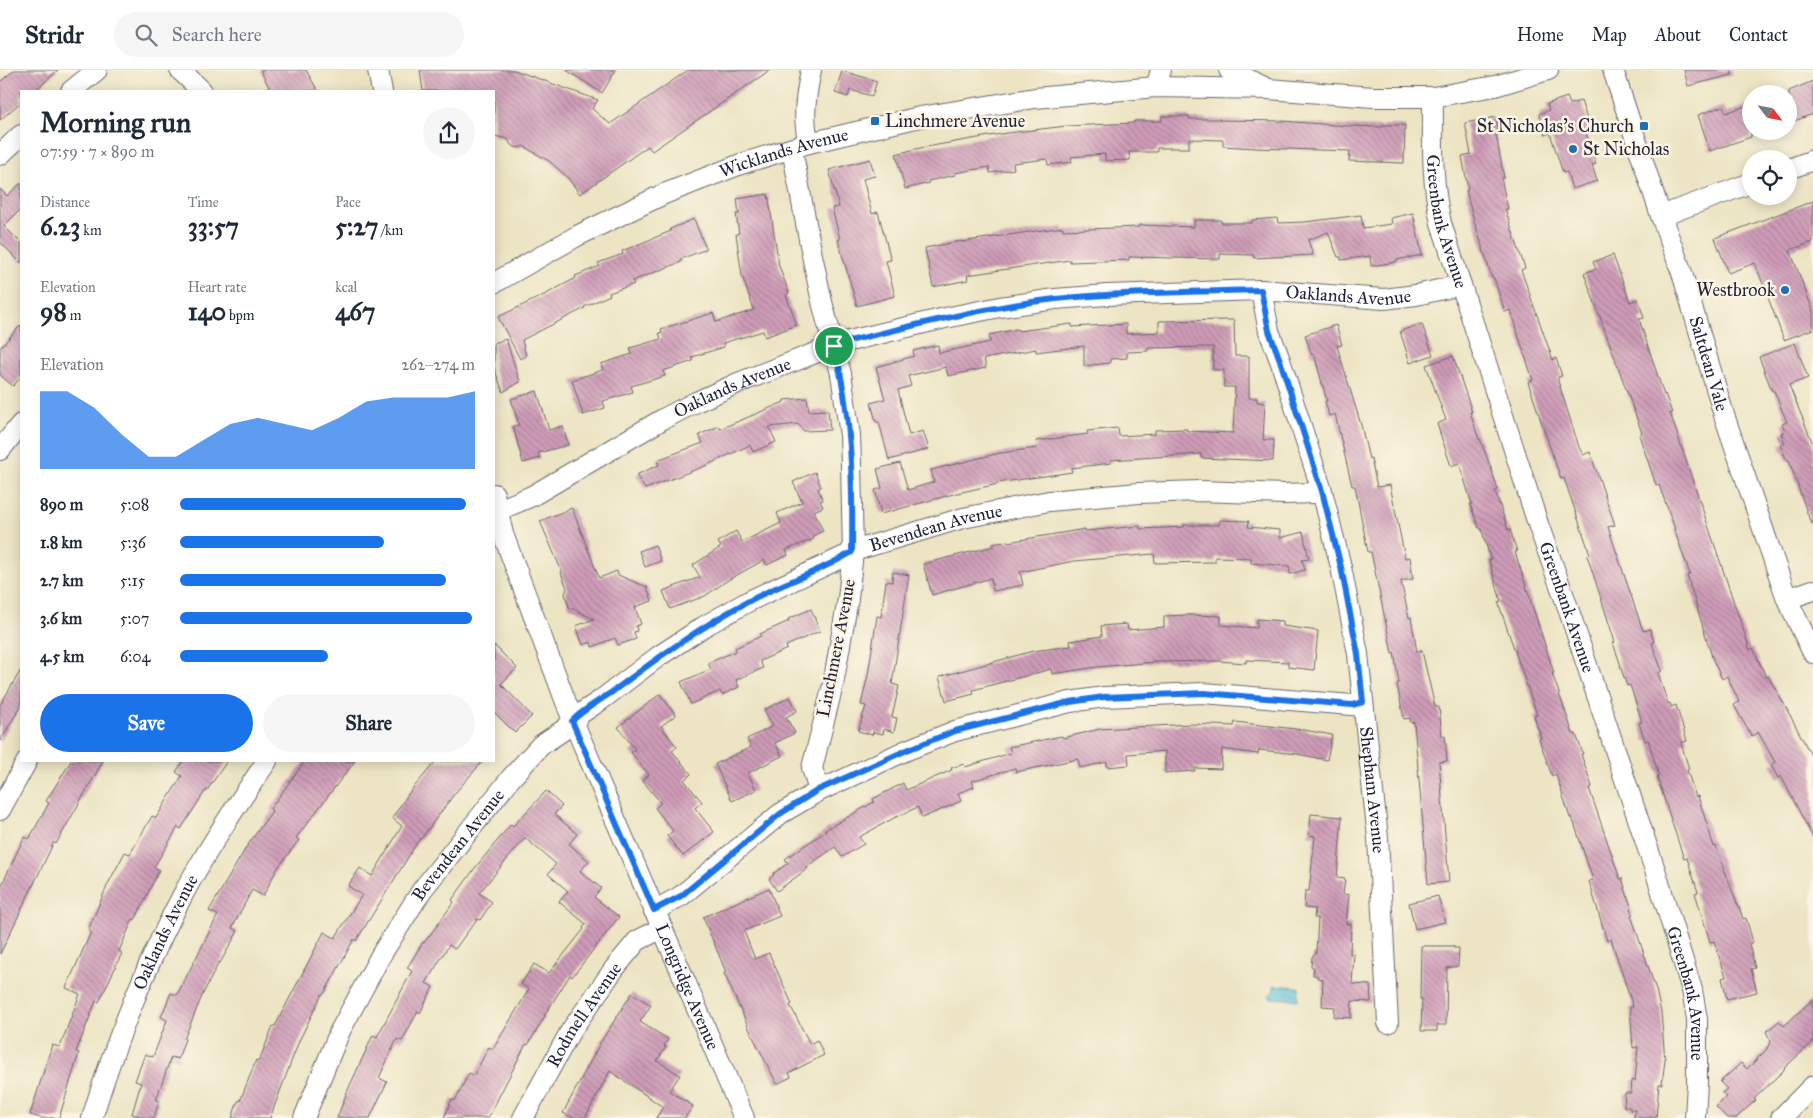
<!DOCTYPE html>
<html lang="en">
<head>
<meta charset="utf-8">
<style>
	body { margin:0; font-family:"IM FELL Great Primer",serif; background:#f6f6f7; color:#1f2937; height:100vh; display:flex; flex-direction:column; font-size:19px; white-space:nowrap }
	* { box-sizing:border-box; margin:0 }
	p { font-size:16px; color:#747a83 }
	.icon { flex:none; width:28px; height:28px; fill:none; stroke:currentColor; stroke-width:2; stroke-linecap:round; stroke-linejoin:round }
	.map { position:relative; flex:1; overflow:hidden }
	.sheet { position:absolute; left:20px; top:20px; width:475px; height:672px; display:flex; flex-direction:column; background:#fff; border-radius:0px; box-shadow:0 2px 12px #0003 }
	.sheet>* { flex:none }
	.needle { width:32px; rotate:122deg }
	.buttons { position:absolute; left:1742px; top:15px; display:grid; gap:10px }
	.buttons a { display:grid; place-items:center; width:55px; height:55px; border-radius:50%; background:#fff; box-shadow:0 2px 12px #0003; font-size:25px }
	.pin { position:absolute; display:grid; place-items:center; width:42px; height:42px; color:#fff; margin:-21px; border:2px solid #fff; border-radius:50%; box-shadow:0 1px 5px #0007 }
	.round { display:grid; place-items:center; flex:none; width:52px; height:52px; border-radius:26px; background:#f6f6f7 }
	.headline { display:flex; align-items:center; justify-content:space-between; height:85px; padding:0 20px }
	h1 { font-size:28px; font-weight:700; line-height:38px }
	.figures { display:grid; grid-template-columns:repeat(3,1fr); gap:8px; height:85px; padding:5px 20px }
	.figures div { display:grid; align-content:center }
	.figures b { font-size:25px; font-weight:700 }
	.figures small { font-size:14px; font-weight:400 }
	.figures p { font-size:14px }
	.chart { height:140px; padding:10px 20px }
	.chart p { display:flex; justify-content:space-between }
	.chart svg { width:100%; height:90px; margin-top:5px; fill:#1a73e8; opacity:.7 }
	.button { display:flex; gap:10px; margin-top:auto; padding:10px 20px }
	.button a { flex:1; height:58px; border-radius:30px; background:#1a73e8; color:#fff; font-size:20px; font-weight:700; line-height:58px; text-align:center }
	.button a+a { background:#f6f6f7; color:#1f2937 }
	ul { padding:0 20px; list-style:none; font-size:16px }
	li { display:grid; grid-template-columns:80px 60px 1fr; align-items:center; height:38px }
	li i { height:12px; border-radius:6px; background:#1a73e8 }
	header { display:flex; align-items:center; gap:30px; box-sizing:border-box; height:70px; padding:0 25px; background:#fff; border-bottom:1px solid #e0e1e3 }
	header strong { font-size:24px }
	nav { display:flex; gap:28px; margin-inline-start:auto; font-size:18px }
	.search { width:350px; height:45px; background:#f6f6f7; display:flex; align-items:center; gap:12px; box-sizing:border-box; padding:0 18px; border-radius:28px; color:#747a83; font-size:19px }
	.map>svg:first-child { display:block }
	.water { fill:url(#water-ripples); stroke:#3f728a }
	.building { fill:url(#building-back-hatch) }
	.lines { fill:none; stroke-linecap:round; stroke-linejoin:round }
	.minor-casing { stroke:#69666b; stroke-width:22 }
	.minor { stroke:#fff; stroke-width:20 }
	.route-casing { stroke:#fff; stroke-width:10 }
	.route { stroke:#1a73e8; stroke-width:6 }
	.poi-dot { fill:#1f6fb2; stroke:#fcf5e5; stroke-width:2 }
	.labels { text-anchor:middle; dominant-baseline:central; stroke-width:5; stroke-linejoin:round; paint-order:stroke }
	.poi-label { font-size:18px; fill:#22223b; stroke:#fcf5e5; text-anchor:start }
	.street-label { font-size:18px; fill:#22223b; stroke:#fcf5e5 }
</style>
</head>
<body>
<header>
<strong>Stridr</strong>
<div class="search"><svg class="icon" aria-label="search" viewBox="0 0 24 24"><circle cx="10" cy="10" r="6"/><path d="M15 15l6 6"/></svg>Search here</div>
<nav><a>Home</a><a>Map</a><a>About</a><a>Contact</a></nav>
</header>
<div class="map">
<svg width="1813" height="1048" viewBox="0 0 1813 1048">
	<defs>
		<pattern id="water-ripples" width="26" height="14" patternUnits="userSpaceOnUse" patternTransform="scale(1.25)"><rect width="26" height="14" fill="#5cc1da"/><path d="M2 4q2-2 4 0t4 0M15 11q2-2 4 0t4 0" fill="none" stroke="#4c9cb2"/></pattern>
		<pattern id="building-back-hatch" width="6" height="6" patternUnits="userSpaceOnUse" patternTransform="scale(1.25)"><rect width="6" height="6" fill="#ce9bb7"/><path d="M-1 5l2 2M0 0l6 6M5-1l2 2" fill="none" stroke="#a77e96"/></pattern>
	</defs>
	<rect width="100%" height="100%" fill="#fcf5e5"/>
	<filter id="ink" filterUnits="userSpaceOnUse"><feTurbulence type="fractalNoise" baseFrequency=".02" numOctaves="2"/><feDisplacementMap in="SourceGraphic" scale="10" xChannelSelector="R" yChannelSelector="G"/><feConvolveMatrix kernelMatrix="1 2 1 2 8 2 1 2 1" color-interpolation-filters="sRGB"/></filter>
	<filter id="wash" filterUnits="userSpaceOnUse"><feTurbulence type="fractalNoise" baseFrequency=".0096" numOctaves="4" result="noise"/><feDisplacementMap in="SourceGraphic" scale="20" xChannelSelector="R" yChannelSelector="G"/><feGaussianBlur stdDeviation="1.12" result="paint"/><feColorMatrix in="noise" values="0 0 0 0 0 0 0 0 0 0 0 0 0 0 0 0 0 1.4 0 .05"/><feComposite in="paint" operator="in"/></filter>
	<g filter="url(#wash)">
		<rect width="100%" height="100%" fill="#ece4c3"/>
		<path class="water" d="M1274,915L1299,917L1298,930L1271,928L1269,925L1273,922Z"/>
		<g id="blocks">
			<g class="building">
				<path d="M14,0H58L35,21H21V32L0,50V12Z"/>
				<path d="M260,0H306L318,21H271Z"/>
				<path d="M420,0H514L598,30L592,39L610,54L688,0H770L652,81L648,76L580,124L567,107L549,91L523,76L519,78L515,77L511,75L508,69L494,66V21H423Z"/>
				<path d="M566,0H616L602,23Z"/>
				<path d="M1684,0H1732V5L1688,16Z"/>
				<path d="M842,1L877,11L872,26L850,20L848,27L835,23Z"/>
				<path d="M1813,11V44L1789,53V21Z"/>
				<path d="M1567,27L1570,34L1581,31L1590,58L1585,60L1596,94L1592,95L1597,111L1572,119L1567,102L1563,103L1550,63L1545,65L1539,44L1549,40L1547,34Z"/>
				<path d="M1751,34V67L1710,81L1698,45L1723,36L1726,43Z"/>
				<path d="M1162,46H1189V49H1220L1219,50L1283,51L1347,56L1383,57V55H1405L1404,93L1349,91L1350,81L1255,78L1223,76V70L1189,69V78H1157V82H1129L1130,90L1105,91V84L1071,87L1072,92L1048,95L1047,89L1013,93L1014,99L990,103L989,97L955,103V105L928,111L929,113L905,119L896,84L920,78L1007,63L1067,56L1134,53V51H1162Z"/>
				<path d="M1496,47L1499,65H1496L1504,108H1501L1508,139H1505L1525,198L1521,200L1553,290L1556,288L1562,306L1558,307V311L1579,377L1583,385L1590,382L1608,435L1615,455L1608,457L1643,561L1650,559L1654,572L1652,573L1662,601L1658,603L1668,634L1670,633L1671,637L1676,635L1680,648L1687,671L1681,673L1689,699L1687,700L1696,727L1698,726L1714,777L1716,776L1737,834H1738L1743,849L1746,848L1753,872L1749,874L1755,898L1751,899L1757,922L1727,929L1722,908L1726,907L1714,871L1710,872L1704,852L1695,823L1698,822L1687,788L1684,789L1657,707L1659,706L1648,670L1645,671L1639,653L1642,652L1630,615L1627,616L1620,596H1621L1613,573L1615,572L1587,485L1590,484L1564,408L1561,409L1542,354L1528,312L1533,310L1510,240L1505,242L1494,208H1492L1473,147L1466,121L1468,120L1462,86L1471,84L1465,53Z"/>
				<path d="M870,89L875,106L863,109L872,144L878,142L891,190L886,191L895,226L857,236L838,170L840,169L832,138L839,137L829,100Z"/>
				<path d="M21,113V139L4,156L21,173V193L0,172V119L7,126Z"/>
				<path d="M768,124L779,196L789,223L786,225L797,255L765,267L763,261L723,273L724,277L692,287L693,291L663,301L665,306L631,316L633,322L603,331L605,338L583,345L572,310L603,300L601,294L632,284L630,278L661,269L659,263L662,262L661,259L713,243L716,252L754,240L742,206L736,164L739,163L736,144H739L737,129Z"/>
				<path d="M1813,131V172L1790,180L1813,241V259L1784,270L1755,193L1728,203L1715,168Z"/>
				<path d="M1413,143L1422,185L1396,190V192L1371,196L1370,186L1341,190V187H1338L1328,162L1308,170L1313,185L1254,188L1253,185L1220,184V189L1129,187V190L1070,192V190L967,205L968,210L933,217L925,178L961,171V172L1063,157V160L1139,157V155L1194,157V150H1221V153H1252V150L1277,148L1278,153L1305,152L1361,145L1363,158L1392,154L1391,148Z"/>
				<path d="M694,149L706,179L681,189V192L632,211L634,214L609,223L610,225L584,237L585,238L522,270L526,286L520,289L498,247L546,224L576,208L575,206L600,196L598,193L623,184L622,181L671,161L670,159Z"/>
				<path d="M1613,185L1630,232L1638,229L1644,248L1639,249L1664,325L1665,324L1672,343H1670L1750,580L1753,578L1766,607L1768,606L1783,632L1813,689V768L1781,706L1778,708L1771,695L1775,692L1758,662L1752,666L1741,648L1734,635L1739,632L1727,606L1722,609L1713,590L1687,505L1690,504L1674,459H1675L1659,415H1656L1639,365L1642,363L1584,203L1596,199L1593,192Z"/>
				<path d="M1234,250L1235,286H1249V328H1257V332L1265,333L1263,370H1274L1273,391L1201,388V384L1110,390L1111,393L1071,398L1072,402L997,413L998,414L957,423L881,444L875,420L882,418L877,399L900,393L908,420L934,412L931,400L1000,383L1037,378L1036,371L1088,364L1087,361L1118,358L1119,366L1155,364V360L1187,359V361L1233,363L1235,317H1224V300H1213V277L1148,278V281L1127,282V288L1110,289V293L1084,296V276L1036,282V279L984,289L986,298L948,306L946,297L908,306L911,316L898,320L909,365L923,361L929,379L889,390L879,352H876L871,333L885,329L876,297L914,286L913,281L938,275L939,283L990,272L989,265L1018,259V261L1072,254V257L1126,254V264L1159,262V251Z"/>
				<path d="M1422,254L1433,285L1410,293L1400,261Z"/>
				<path d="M21,255V307L13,316L0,305V278Z"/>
				<path d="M1336,255L1342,275L1337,276L1361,355L1369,389L1371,388L1377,417L1390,415L1405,488L1410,487L1413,509L1401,511L1409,548L1411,547L1417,582L1422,581L1435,637H1439L1442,666H1445L1447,691L1439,692L1449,812L1428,814L1414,652L1411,653L1410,648L1404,649L1397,614L1399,613L1394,582L1392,583L1371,482H1368L1355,416H1352L1335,344L1329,346L1325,331H1327L1314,284L1312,285L1305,265Z"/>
				<path d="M506,269L520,312L503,322L494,298V273Z"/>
				<path d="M1795,273L1808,308L1789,315L1813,374V453L1811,454L1789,390L1787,391L1780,375L1785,373L1781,363L1785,361L1782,354L1787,352L1774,321H1772L1759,287Z"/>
				<path d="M1453,286L1472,342H1470L1479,370L1480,369L1492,401L1498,420L1495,421L1508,460L1510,459L1517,482H1515L1544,572L1554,603H1552L1573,664H1576L1583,684H1581L1592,717L1589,718L1620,809L1622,808L1633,844L1631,845L1656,920L1661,942L1665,990L1662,1014H1659L1656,1048H1634L1635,1040H1630V1037H1624L1625,1023H1631L1632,1010L1635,1011L1638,977L1633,978L1630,937H1633L1611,869L1607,871L1589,811L1593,810L1572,747L1570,748L1556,704L1552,706L1539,669L1541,668L1534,646L1537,645L1498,532L1501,531L1489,490H1491L1481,458H1479L1470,434H1472L1459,393L1451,396L1437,354L1446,350L1426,295Z"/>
				<path d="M537,321L549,360L563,356L568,375L538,383L540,388L523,393L513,356L519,355L511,329Z"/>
				<path d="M807,328L809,341L828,340L830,360L804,361L798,354L769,357L776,372L753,382L750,375L705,396L645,419L636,405L659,395L657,390L703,373L699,365L719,356L720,359L784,332V330Z"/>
				<path d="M815,402L821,417L818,419L823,430L820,431L823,437L814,441L823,461L813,466L814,469L786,480L788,485L767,495L764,490L728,510L705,526L670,539L663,521L700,507L693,495L721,477L718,472L736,461L742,472L781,453L777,443L802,432L793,412Z"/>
				<path d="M572,438L599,508L617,501L618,505L647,517L652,531L635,537L641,554L636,556L637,561L634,562L636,569L618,575L615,568L592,577L591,572L583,575L576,556L594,549L569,537L565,524L567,518L561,503L562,502L540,451Z"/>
				<path d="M1220,450L1249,451L1248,457L1280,460V468L1303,462L1309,489L1302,490L1305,500L1290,504L1289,496L1251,493V488L1215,487V492L1155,493L1154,484L1074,491L1020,502L1023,515L993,521L991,508L932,525L923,494L994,476L993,474L1008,471V472L1085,459V461L1140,456V459L1184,457V455H1219Z"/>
				<path d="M655,475L661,491L645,497L639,481Z"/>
				<path d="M893,502L909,505L892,614L899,616L892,647L897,648L894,662L884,659L883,664L873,662L872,665L858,661L866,636L861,635L868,605L877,546L881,547L886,511L892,512Z"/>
				<path d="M811,539L820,561L786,576L787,579L760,591L763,598L736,610L739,617L722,625L720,621L691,634L681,612L711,599L708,593L736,581L735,578L761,566L760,564L789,551L788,549Z"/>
				<path d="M1188,545L1221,546V555L1257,558V549L1283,551V556L1318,561L1314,600L1288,597V592L1246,590V593L1219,591L1157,592L1097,597L1052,604L1051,599L973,620L974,624L946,631L939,607L1033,581L1071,576L1070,571L1102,566L1101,556L1127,554L1128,560L1164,557V546Z"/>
				<path d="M494,575L517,598L501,614L532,646L515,663L494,642Z"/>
				<path d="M21,600V636L0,671V635Z"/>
				<path d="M660,624L676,645L661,656L677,677L672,681L691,704L684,710L702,732L695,738L714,762L683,786L667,766L673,761L655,738L661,733L642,710L649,705L631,682L635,679L618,657Z"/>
				<path d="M790,627L797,641L786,647L795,663L775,673L782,686L748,703L756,720L732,731L715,694L751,677L747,669L773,656L764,640Z"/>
				<path d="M1235,652L1304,660L1332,665L1327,690L1297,684L1259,680L1258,684L1222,679L1221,699L1195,698V701L1165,703V681L1128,684L1129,695L1107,697V692L1080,698L1078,689L1016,702L1015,698L972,711L974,717L958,723L961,731L922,748L918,737L894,748L859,767L864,774L842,787L835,777L808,796L807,799L777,821L769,809L774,805L773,804L788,793L785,789L826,761L825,760L874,732L873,729L903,713L906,720L952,700L951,698L964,694L965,697L1011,683L1009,677L1062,666L1063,668L1100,659L1191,654L1234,656Z"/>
				<path d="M71,691H103L56,774L54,772L0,884V819L24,767L29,769L49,733L46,731Z"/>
				<path d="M183,691H227L206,722L205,721L181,759L178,757L154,797L159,800L135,850L133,849L119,881L122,883L99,932L96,931L76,982L79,983L59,1048H41L30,1045L52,975L60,977L80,924L66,918L91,862L88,860L108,814L125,782L130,784L152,746L156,748L182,706L176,702Z"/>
				<path d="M305,691H355L296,768L299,770L277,799L263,826L252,820L232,858L238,861L220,893L219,892L202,926L184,969H185L178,989L171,987L156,1030L159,1031L154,1048H146L132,1044L141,1013L135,1011L145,984L153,987L167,950L161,947L171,923L177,925L218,845L209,841L247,776L272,741L270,739Z"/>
				<path d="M436,691H483L455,723L421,769L420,768L356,871L354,869L324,924H322L299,971L270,1048H232L238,1031H240L256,990L259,991L273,956H275L324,862L335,868L362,825L348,816L360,798L372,806L402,756L392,748L409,723Z"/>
				<path d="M546,721L562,736L554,744L577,764L569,774L589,791L580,801L601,818L594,827L619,847L572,907L570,905L544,946H545L528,975L526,974L488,1048H444L452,1029L455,1031L469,1003L474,1005L489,977L493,979L529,919L521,914L534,894L549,903L584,859L583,858L586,854L559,832L568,821L548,804L556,794L525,768L479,823L492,832L480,850L477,849L455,879L449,875L426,913L433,917L420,943L418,941L402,971L397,969L379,1008L387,1012L370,1048H337L347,1022L373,965L377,967L412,901L407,898L423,872L424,873L454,832L452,830L475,798L511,754L513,756Z"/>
				<path d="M1311,744L1342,747L1337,808L1345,809L1343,824L1349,825L1346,854H1351L1350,884H1354L1352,914L1370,915L1371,932L1352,931L1351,948L1334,947L1335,937L1322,936L1323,909L1317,908L1318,906L1313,905L1314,898L1311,896L1312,887L1316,883L1318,848H1314L1315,839L1304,838L1305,821H1309L1315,766L1309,765Z"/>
				<path d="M769,818L780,846L744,861L755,889L769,883L792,934L790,935L810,974L817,970L824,985L789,1003L791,1007L777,1014L752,965L724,903L726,902L703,847Z"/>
				<path d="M1438,826L1445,852L1415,859L1409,833Z"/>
				<path d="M1421,876H1454L1453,878H1459L1458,896L1447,898L1446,955H1437V961H1421L1422,929H1420Z"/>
				<path d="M632,923L651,935L640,952L668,969L664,976L666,977L657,991L680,1005L669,1021L693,1036L685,1048H656L663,1037L610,1001L585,1048H573L563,1043L600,973Z"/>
				<path d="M1813,929V972L1784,998L1785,999L1754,1029L1756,1030L1736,1048H1727L1716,1037L1726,1027L1722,1023L1727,1019L1720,1012L1741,993L1747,999L1766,980L1771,971L1766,962L1779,951L1784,956Z"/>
			</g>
		</g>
	</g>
	<g filter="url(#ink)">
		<use href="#blocks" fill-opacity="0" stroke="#69666b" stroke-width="1"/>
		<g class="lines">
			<g class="minor-casing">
				<g id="minor">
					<path d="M180,0L202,21"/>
					<path d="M378,0L382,21"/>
					<path d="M1229,0L1268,19L1373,27H1433L1495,16L1548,0"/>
					<path id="s1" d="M1613,0L1661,146L1682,203L1724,345L1787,529L1813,583"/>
					<path d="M1156,17L1161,0"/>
					<path d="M71,21L97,0"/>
					<path id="s2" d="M1433,27C1433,72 1431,108 1441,153L1539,457L1566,532L1656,803L1692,920L1697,949V1013L1695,1048"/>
					<path d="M809,73C802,49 806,24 811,0"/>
					<path d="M792,79L812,185L822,232L841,304L850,365L851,394L853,482L848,529L833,615L812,698L819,721"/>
					<path d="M0,85L21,65"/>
					<path d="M1789,99L1813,90"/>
					<path d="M1661,146L1751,113"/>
					<path id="s3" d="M494,213L577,166L664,124L741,94L809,73L920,47L1035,28L1156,17L1268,19"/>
					<path id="s4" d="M1261,220L1269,261L1280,290L1322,421L1341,497L1358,584L1378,768L1388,953"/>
					<path d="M0,380L21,354"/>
					<path id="s5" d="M494,424L503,464L573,651L744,1048"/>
					<path id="s6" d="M499,440L532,426L663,349L696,332L738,313L841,273L945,248L1000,237L1055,229L1107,225L1261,220L1384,229L1416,225L1461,215"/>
					<path d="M1787,529L1813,520"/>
					<path d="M0,740L27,691"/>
					<path d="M654,841L681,826L780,744L819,721L907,680L955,661L1070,632L1104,627L1203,623L1352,635L1363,632"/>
					<path id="s7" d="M92,1048C114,976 141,907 175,840C201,788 234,739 267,691"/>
					<path id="s8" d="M304,1048L340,961L381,885L422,820L511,708L541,675L565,659L580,644L601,630L659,586L703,557L749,531L860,479L963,448L1049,431L1139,423L1200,421L1284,424L1313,423L1322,421"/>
					<path id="s9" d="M523,1048L570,962L614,899L637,871L662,858"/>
					<path d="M1781,1048L1813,1016"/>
				</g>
			</g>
			<use href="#minor" class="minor"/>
		</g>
	</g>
	<g class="lines" filter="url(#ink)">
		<g class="route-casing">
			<path id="route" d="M1261,220L1269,261L1280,290L1322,421L1341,497L1358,584L1363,632L1352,635L1204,623L1104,627L1070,632L955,661L907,680L818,720L780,744L681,826L654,840L572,651C584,639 599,631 612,622C656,589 700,557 749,531C782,513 820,502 852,482C853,413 852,343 834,276L841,273C912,256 983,237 1056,229C1125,222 1193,222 1261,220Z"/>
		</g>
		<use href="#route" class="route"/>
	</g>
	<g class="poi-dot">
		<rect x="870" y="46" width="10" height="10" rx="2.5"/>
		<rect x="1639" y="51" width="10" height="10" rx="2.5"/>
		<circle cx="1573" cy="79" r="5"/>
		<circle cx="1785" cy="220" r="5"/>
	</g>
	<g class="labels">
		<g class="poi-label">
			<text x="885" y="51">Linchmere Avenue</text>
			<text x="1634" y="56" text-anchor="end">St Nicholas's Church</text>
			<text x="1583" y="79">St Nicholas</text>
			<text x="1775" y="220" text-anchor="end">Westbrook</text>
		</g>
		<g class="street-label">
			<text stroke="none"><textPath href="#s3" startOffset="319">Wicklands Avenue</textPath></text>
			<text stroke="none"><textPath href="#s2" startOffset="126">Greenbank Avenue</textPath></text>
			<text stroke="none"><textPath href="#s6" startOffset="894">Oaklands Avenue</textPath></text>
			<text stroke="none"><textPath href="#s1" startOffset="309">Saltdean Vale</textPath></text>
			<text stroke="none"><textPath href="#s6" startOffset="264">Oaklands Avenue</textPath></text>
			<text stroke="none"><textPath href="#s8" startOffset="900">Bevendean Avenue</textPath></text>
			<text stroke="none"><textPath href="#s2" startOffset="531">Greenbank Avenue</textPath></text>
			<text transform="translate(836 578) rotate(-79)">Linchmere Avenue</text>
			<text stroke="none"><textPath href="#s4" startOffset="514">Shepham Avenue</textPath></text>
			<text stroke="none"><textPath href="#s8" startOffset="315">Bevendean Avenue</textPath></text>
			<text stroke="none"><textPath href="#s7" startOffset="200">Oaklands Avenue</textPath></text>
			<text stroke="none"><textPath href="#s5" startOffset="530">Longridge Avenue</textPath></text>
			<text stroke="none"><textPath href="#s2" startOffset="936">Greenbank Avenue</textPath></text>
			<text stroke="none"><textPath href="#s9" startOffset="120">Rodmell Avenue</textPath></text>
		</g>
	</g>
</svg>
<div class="buttons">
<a><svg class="needle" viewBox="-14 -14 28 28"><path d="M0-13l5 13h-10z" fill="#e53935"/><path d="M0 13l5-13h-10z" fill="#747a83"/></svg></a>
<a><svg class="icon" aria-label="locate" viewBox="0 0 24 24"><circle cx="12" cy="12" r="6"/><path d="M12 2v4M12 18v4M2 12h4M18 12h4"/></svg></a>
</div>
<div class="pin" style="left:834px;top:276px;background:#1e9e55"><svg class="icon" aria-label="arrive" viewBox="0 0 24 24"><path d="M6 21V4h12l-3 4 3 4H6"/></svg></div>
<section class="sheet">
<div class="headline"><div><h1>Morning run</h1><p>07:59 · 7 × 890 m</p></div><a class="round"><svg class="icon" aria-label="share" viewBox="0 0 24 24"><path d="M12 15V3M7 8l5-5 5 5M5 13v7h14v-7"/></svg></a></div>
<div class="figures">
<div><p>Distance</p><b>6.23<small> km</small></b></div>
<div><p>Time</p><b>33:57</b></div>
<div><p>Pace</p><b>5:27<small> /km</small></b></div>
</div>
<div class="figures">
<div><p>Elevation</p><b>98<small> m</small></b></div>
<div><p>Heart rate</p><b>140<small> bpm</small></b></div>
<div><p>kcal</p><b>467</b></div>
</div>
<div class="chart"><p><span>Elevation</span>262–274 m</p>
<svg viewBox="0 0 160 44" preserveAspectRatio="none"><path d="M0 44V6L10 6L20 14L30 27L40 38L50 38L60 30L70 22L80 19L90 22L100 25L110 19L120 11L130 9L140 9L150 9L160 6V44z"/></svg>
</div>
<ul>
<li><b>890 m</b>5:08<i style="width:97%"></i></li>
<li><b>1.8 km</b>5:36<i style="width:69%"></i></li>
<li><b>2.7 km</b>5:15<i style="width:90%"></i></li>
<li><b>3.6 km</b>5:07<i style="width:99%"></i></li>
<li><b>4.5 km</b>6:04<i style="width:50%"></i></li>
</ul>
<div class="button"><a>Save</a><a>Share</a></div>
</section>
</div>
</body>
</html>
